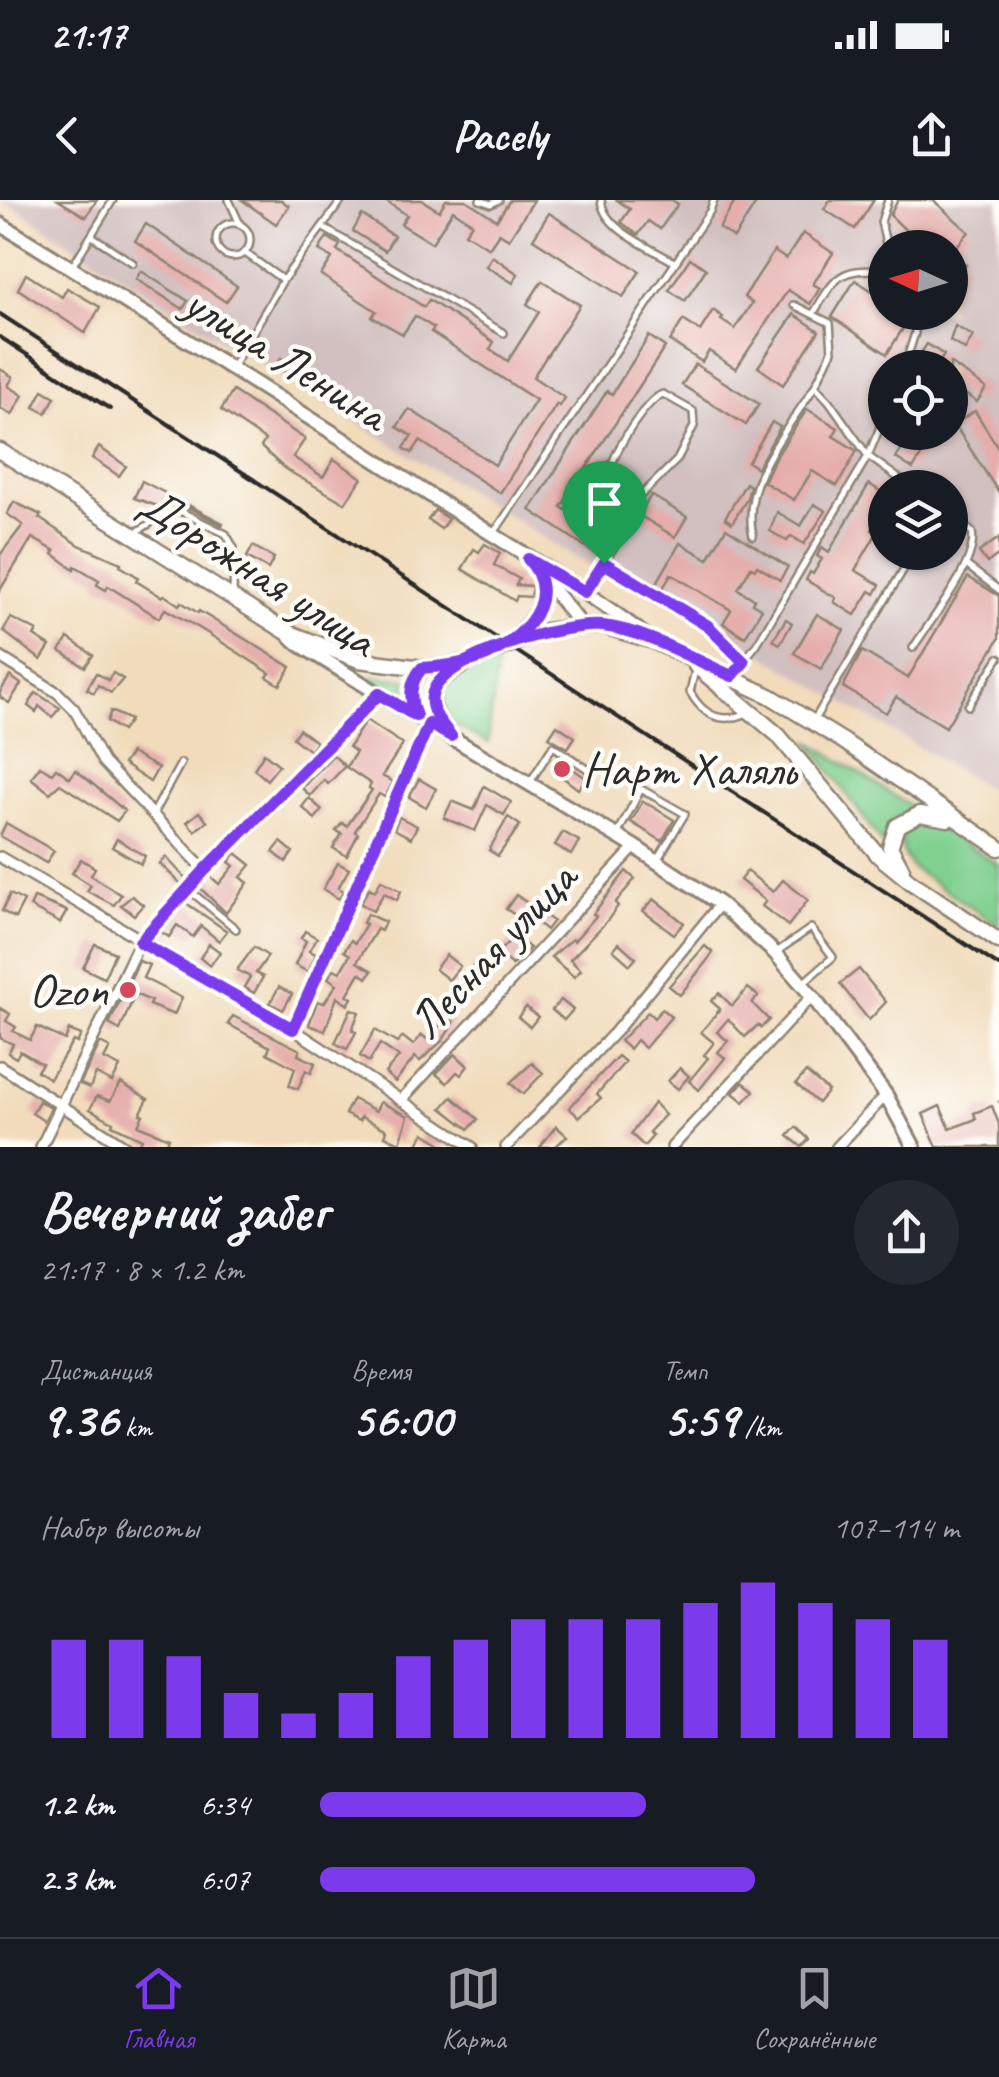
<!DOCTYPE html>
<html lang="ru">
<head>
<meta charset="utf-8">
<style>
	body { margin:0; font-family:Caveat,sans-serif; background:#242831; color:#f1f3f6; height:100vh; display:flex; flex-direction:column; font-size:38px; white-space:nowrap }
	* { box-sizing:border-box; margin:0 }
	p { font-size:32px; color:#9ea1a6 }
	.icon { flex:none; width:55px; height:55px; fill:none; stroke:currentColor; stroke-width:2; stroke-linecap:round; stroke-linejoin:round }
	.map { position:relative; height:947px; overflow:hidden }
	.side { display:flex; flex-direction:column; background:#171b24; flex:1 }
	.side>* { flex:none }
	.needle { width:65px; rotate:274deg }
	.controls { position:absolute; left:868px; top:30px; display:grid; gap:20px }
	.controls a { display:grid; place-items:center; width:100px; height:100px; border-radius:50%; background:#171b24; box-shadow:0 2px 8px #0004; font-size:50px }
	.pin { position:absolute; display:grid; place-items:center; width:85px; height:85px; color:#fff; margin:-102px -42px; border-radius:50% 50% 50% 0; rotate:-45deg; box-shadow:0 0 10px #0007 }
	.pin .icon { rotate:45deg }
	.round { display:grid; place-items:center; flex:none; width:105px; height:105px; border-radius:52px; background:#242831 }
	.overview { display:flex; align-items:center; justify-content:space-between; height:170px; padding:0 40px }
	h1 { font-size:55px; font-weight:800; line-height:75px }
	.figures { display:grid; grid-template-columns:repeat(3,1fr); gap:15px; height:170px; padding:10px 40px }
	.figures div { display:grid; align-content:center }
	.figures b { font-size:50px; font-weight:800 }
	.figures small { font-size:28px; font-weight:400 }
	.figures p { font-size:28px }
	.chart { height:280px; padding:20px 40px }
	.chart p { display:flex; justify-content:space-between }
	.chart svg { width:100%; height:180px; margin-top:10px; stroke:#7c3aed; stroke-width:6 }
	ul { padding:0 40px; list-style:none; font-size:32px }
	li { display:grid; grid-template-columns:160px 120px 1fr; align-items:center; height:75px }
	li i { height:25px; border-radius:12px; background:#7c3aed }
	.status { display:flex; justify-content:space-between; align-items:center; height:70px; padding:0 50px; background:#171b24; direction:ltr }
	.status svg { height:28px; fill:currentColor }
	header { display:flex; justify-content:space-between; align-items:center; height:130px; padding:0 40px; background:#171b24; font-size:45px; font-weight:800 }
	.dock { display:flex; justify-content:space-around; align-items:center; height:140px; border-top:2px solid #363941; background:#171b24; font-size:28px; color:#9ea1a6 }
	.dock a { display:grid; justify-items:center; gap:5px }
	.dock .on { color:#7c3aed }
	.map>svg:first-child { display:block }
	.industrial { fill:#d2bfc0; fill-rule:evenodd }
	.green { fill:#80d090; stroke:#567e5e; stroke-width:2.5 }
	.building { fill:#e5aeac }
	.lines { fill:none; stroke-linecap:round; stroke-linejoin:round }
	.lane-casing { stroke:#8e8373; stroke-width:10 }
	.street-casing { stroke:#8e8373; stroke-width:14 }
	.secondary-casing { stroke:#8e8373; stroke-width:18 }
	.primary-casing { stroke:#8e8373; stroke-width:19 }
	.path { stroke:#8e8373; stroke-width:2.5; stroke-dasharray:8 8; stroke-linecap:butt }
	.lane { stroke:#fff; stroke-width:5 }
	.street { stroke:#fff; stroke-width:9 }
	.secondary { stroke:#fff; stroke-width:12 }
	.primary { stroke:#fff; stroke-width:14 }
	.rail { stroke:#2b2b2b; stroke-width:4 }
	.route-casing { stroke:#fff; stroke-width:20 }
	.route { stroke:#7c3aed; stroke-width:12 }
	.poi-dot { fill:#d1495b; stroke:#fdfcf7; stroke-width:4 }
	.labels { text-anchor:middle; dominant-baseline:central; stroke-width:9; stroke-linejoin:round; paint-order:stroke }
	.street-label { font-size:48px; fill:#2b2b2b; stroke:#fdfcf7 }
	.poi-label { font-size:48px; fill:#2b2b2b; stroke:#fdfcf7; text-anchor:start }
</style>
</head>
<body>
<div class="status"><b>21:17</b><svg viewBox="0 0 49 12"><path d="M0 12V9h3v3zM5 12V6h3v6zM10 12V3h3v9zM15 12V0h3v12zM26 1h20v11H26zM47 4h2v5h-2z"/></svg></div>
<header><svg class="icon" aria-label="back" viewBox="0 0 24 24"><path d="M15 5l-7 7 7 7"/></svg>Pacely<svg class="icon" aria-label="share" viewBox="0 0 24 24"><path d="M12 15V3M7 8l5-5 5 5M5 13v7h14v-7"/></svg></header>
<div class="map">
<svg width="999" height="947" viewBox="0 0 999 947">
	<rect width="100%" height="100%" fill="#fdfcf7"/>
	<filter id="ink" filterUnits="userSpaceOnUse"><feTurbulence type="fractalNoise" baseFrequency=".01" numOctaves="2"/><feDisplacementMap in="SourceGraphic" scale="20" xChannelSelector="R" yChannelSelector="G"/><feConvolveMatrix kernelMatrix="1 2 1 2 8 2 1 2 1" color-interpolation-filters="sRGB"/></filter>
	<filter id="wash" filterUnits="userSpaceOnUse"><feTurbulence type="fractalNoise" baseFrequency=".0048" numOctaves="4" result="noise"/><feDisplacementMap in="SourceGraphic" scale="40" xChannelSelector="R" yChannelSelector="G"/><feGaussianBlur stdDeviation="2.25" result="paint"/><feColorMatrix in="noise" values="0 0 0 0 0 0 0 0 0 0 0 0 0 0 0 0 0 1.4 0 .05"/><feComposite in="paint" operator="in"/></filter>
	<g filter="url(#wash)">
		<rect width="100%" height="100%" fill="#f1dbbb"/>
		<path class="industrial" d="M3,0H999V595L602,359L594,369L252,157L235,150ZM885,48H950V112H885ZM885,168H950V232H885ZM885,288H950V352H885Z"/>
		<g class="green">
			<path d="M497,463L488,543L441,517L437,494L443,486Z"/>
			<path d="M366,477L407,479L404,498Z"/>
			<path d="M808,540L913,608C895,616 887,626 883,645Z"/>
			<path d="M922,621L932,623L999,665V726L912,668C901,652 896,640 910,625Z"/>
		</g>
		<g id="blocks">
			<g class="building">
				<path d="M58,0H97L86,17Z"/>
				<path d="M242,0H281L289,6L276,24Z"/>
				<path d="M384,0H422L439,11L446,0H466L497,20L510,0H534L509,39L499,33L489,48L465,33L472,23L453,10L432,43L401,24L407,15Z"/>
				<path d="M617,0H672L678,4L660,29L648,21L638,35L621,22L630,9Z"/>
				<path d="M736,0H758L734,38L719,28Z"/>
				<path d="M830,0H874L855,29L824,9Z"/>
				<path d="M898,0H933L969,32L955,48H924L890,15Z"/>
				<path d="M549,13L640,71L623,97L533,39Z"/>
				<path d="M362,15L394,36L385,51L353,31Z"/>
				<path d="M146,24L237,86L226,102L135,41Z"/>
				<path d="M803,33L833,53L813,84L820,88L810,104L788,90L736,169L709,151L702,162L670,141L683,120L700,131L713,110L723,117L721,120L735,129L752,103L744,97L774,51L786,59Z"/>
				<path d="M327,37L340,45L337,50L424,107L429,100L494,142L490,149L508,161L539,112L527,104L542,81L580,105L533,177L565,198L560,206L557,204L500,293L420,241L412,253L404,248L412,236L397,227L409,209L495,265L536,200L431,132L434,128L415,116L403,134L372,117L376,111L321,75L332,58L319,50Z"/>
				<path d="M492,56L518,74L513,83L486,66Z"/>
				<path d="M950,56L966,65L950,95Z"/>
				<path d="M690,58L706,69L685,101L669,90Z"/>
				<path d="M141,71L188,101L183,109L136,79Z"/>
				<path d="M26,74L62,97L67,88L100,107L85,133L18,89Z"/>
				<path d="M855,80L885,99V112H896L893,117L905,125L887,154L832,117Z"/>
				<path d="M794,114L819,131L783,185L758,167Z"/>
				<path d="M955,126L973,136L965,150L950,141Z"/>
				<path d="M649,136L665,147L561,307L609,338L598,355L530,310L607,191L612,194Z"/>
				<path d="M927,144L944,155L936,168H924L915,162Z"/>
				<path d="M281,158L303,171L298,179L276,166Z"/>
				<path d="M950,163L986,188L977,202L950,184Z"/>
				<path d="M695,164L759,204L746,225L682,185Z"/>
				<path d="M0,169L13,177L8,186L23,195L12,215L0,208Z"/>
				<path d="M43,190L55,197L46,213L34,207Z"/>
				<path d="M233,191L305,239L293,257L323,277L334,259L362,278L345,303L285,269L261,247L265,240L221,210Z"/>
				<path d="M807,209L838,228L833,236L857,251L837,286L812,271L794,300L764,282L774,260Z"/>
				<path d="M975,211L999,249V293L956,227V223Z"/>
				<path d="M772,222L780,227L757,268L748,262Z"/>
				<path d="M912,232H936L913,269L896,258Z"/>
				<path d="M99,247L126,266L119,276L92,258Z"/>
				<path d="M142,281L223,323L222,325L181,304L163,308L134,298Z"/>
				<path d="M746,283L750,286L747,299L732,323L725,318Z"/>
				<path d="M869,284L883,293L885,308L872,330L877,333L855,370L880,385L875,394L870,391L855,415L834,402L836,398L806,380L810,372L813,374L822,359L817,356L822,347L829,352Z"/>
				<path d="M651,295L687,317L675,337L639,315Z"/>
				<path d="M14,302L41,315L39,318L79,345L121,363L120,366L138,377L136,381L162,397L164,395L179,405L181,402L198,413L199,411L291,467L280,485L267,477L270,473L201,429L165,409L159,418L108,386L106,390L97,385L99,380L75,366L74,369L53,354L55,351L32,338L0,390V355L23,325L7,314Z"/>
				<path d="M814,304L826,311L804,344L791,336L787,341L770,331L777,312L801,326Z"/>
				<path d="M435,310L448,319L441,329L428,320Z"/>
				<path d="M726,328L788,367L780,380L757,366L755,369L751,367L738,389L754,399L752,403L762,409L745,437L723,423L731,410L671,374L662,390L655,386L680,343L708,359Z"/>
				<path d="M999,338V354L987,363L979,352Z"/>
				<path d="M485,344L500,353L494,365L519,379L516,385L532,386L531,397L517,396L515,401L462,369L474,349L479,352Z"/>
				<path d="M253,346L274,358L268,369L247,357Z"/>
				<path d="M968,377L999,396V439L946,527L896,497L886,513L843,487L862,451L908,478Z"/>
				<path d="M817,414L844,430L821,469L794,453Z"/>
				<path d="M11,418L37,431L34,436L50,446L41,460L3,431Z"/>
				<path d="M786,419L792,423L780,444L773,440Z"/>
				<path d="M68,438L93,455L85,467L60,451Z"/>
				<path d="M96,473L108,480L113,473L123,479L111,493L98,485L94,493L87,489Z"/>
				<path d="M10,476L21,484L9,503L0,497V492Z"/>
				<path d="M36,493L60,508L52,517L39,506L36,512L28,506Z"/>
				<path d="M111,511L130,520L122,531L107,521Z"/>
				<path d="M366,520L403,544L382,576L393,582L385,597L379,594L355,631L358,634L347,656L333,648L342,634L336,631L342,623L347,626L372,590L369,588L371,584L346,567L356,552L349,547Z"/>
				<path d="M557,525L575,537L568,548L549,537Z"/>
				<path d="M299,529L316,542L310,551L293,538Z"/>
				<path d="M131,553L158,568L150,582L123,564Z"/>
				<path d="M264,553L279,565L267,580L254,569Z"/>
				<path d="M333,555L345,566L328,584L324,580L310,596L302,588Z"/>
				<path d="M560,560L586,578L578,589L553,570Z"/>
				<path d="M40,566L52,573L56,568L70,578L76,570L125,611L117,621L60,584L50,593L31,578Z"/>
				<path d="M419,579L436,589L426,607L409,597Z"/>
				<path d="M484,586L511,602L504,615L487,605L475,631L444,618L452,601L474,610Z"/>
				<path d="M309,598L322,610L315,619L302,607Z"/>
				<path d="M643,601L674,620L662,641L631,622Z"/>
				<path d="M199,612L207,621L195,631L187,622Z"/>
				<path d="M399,617L417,626L411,638L394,629Z"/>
				<path d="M508,617L520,625L498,656L489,650Z"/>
				<path d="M6,623L54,651L46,663L0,636Z"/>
				<path d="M563,632L579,641L571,655L555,645Z"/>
				<path d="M117,639L145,656L141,664L112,647Z"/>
				<path d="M281,642L293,652L286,662L273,652Z"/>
				<path d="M236,653L251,665L241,677L248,683L226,713L200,688L210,676L219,684L234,666L229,662Z"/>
				<path d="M166,657L186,679L181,684L160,664Z"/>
				<path d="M81,659L95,668L91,675L121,695L114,705L87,691L91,685L72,673Z"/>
				<path d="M338,663L349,669L338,688L344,691L339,699L323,689Z"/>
				<path d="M626,671L635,679L615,703L618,706L607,721L570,760L581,770L574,777L551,757L572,739L574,741L596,716L593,714Z"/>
				<path d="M747,671L773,692L783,680L808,700L788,726L762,706L766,701L740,680Z"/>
				<path d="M381,680L401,691L397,700L384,693L373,711L360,703L369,688L375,691Z"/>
				<path d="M10,694L24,701L15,718L2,711Z"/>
				<path d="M516,695L553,721L546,730L523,710L518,717L506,709Z"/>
				<path d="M132,696L143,705L134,715L121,705Z"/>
				<path d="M34,698L67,711L60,723L30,707Z"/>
				<path d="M654,699L684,723L674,734L643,711Z"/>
				<path d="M186,703L227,731L219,741L201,726L193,737L177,725L169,737L160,731Z"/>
				<path d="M367,714L385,722L381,731L377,729L357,762L372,771L367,778L360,773L347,795L352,798L348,805L337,797L325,831L309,825L317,801L324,803L337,784L328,778L334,769L340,772L350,755L344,751L351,740L355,743L366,724L363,723Z"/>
				<path d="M305,731L317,738L309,751L316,754L308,772L295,765L306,741L301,738Z"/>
				<path d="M515,736L530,748L512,765L497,753Z"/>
				<path d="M619,743L636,758L630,765L613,750Z"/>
				<path d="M95,744L115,753L104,778L83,768Z"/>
				<path d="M209,744L220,752L210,766L200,758Z"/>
				<path d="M705,746L713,753L680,795L669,786Z"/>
				<path d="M254,747L268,756L256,773L263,777L254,793L244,787L250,777L237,770Z"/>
				<path d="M446,755L460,766L449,780L435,769Z"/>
				<path d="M478,759L493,770L486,779L471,768Z"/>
				<path d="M139,761L149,765L143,778L182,798L174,815L149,805L151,801L135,794L120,830L109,824Z"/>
				<path d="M859,769L886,802L869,820L840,784Z"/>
				<path d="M279,787L292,794L283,810L270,803Z"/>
				<path d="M748,788L758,796L752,803L769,820L761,828L758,825L745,837L728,819L717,832L728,841L718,852L725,858L699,890L689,881L708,858L704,855L714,843L701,832L720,809L711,801L719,793L732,806Z"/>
				<path d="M561,800L573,810L564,820L552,810Z"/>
				<path d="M526,807L538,817L530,827L518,817Z"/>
				<path d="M0,808L10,814L6,821L16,827L13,831L30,840L37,827L65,840L69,830L81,835L77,843L73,841L50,879L37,871L42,864L20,851L16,858L8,853L13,844L0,838Z"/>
				<path d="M351,809L359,812L352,830L356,832L347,849L335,843Z"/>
				<path d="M662,809L671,817L645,848L636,840L629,849L620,841L648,812L654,818Z"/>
				<path d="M233,816L300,850L298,855L315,863L311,873L306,870L298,889L289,886L295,868L267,853L270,847L228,824Z"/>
				<path d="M446,816L454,822L443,840L420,861L415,857L395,882L385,873L399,857L380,844L369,862L360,856L375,830L397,843L403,837L413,845L422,835L429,841Z"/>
				<path d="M100,843L110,848L104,859L120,867L112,882L96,874L90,888L80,884Z"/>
				<path d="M455,854L468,866L461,875L457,872L447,883L436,874Z"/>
				<path d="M618,856L625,862L597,894L601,898L579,917L569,908Z"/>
				<path d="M532,863L543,873L523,894L510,883Z"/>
				<path d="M680,868L689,876L678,889L668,881Z"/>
				<path d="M806,872L828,891L818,903L796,884Z"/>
				<path d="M743,882L754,891L744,902L733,893Z"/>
				<path d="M121,883L148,899L140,914L143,915L138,925L169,938L165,947H147L140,943L142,939L112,925L113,922L90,909L97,896L110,901Z"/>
				<path d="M452,897L478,919L469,929L442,908Z"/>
				<path d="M353,899L376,911L380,902L408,916L400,943L385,936L387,930L361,917L359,921L345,914Z"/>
				<path d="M39,901L51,908L44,921L32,913Z"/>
				<path d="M654,903L665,915L649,932L653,936L644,946L631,934Z"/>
				<path d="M940,906L950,929L976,919L974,913L992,906L999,924V947H937L923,914Z"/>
				<path d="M556,926L567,936L555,947H540Z"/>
				<path d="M796,927L809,939L802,947L788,936Z"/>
				<path d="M424,933L447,947H416Z"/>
			</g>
		</g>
	</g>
	<g filter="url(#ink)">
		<use href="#blocks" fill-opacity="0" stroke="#8e8373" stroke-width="2.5"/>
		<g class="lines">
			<g class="lane-casing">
				<g id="lane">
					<path d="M229,0L240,24"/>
					<path d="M480,0L491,4L499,0"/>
					<path d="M601,0C604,30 650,47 674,62"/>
					<circle cx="233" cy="40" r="17"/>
					<path d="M322,27L504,133"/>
					<path d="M92,36L133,63"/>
					<path d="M887,48L881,22L888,0"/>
					<path d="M245,53L283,80"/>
					<path d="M73,65L113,0"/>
					<path d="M794,105L830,123L832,151L815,186L829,201L868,256L912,288"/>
					<path d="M813,114C837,75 838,69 885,70"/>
					<path d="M232,168L283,80L342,0"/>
					<path d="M904,168L915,133V112"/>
					<path d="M135,333L168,312L178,310L226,334L234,348L233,397"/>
					<path d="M494,333L710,11L714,0"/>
					<path d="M753,336C740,281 788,230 815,186"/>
					<path d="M604,363L622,334L627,309L677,260L694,226L693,211L663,194C645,199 607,262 608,280L627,309"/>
					<path d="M966,365L999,390"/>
					<path d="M585,392L604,363L707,427L744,462"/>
					<path d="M913,448C929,422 979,362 972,332L950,314"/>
					<path d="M695,470L690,492C703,515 721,525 747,513"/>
					<path d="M732,476L757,444L868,256L885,215"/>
					<path d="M968,506L999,458"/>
					<path d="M814,520L914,352"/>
					<path d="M530,582L553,546L589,570"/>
					<path d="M154,612L181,563"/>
					<path d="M617,635L641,589L685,614L658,659"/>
					<path d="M188,689L236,729"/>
					<path d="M775,753L811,728L833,757L804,782"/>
				</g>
			</g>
			<g class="street-casing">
				<g id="street">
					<path d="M0,457L58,493L74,509L103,562L205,670"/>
					<path d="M0,657L293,829L472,947"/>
					<path d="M293,829L429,524"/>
					<path d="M0,866L126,947"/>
					<path d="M401,900L635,647"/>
					<path d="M41,947L140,741L205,670L379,494"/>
					<path d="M506,947L616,831L720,704"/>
					<path d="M672,947L812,796"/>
					<path d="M837,947L886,895"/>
				</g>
			</g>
			<g class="secondary-casing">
				<g id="secondary">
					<path d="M0,24C146,114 292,206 436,299C508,345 583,387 651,440"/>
					<path d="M536,369L582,426"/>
					<path d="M287,433L299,444L379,494L635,647L720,704L775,753L812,796L886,895L914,947"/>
					<path d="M512,442C529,423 549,404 540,376"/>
					<path d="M416,516C409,499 409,483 423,468"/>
					<path d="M447,530C422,498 430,483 464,465"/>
				</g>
			</g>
			<g class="primary-casing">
				<g id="primary">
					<path d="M0,251L285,431L359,460L423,468L446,466L473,460L540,432L582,426H603L653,441L770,496L843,541L999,648"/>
					<path d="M696,466L778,535L879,656L911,682L999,741"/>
					<path d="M902,669L890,647L897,626L920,614L948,619"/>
				</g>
			</g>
			<path class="path" d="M998,901L999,902"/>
			<use href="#lane" class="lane"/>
			<use href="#street" class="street"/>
			<use href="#secondary" class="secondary"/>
			<use href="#primary" class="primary"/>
			<g class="rail">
				<path d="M0,114L999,766"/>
				<path d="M0,137L110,209"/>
			</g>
		</g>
	</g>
	<g class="lines" filter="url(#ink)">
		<g class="route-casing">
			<path id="route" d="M604,363L585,392L528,359C568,404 513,449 470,461C454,465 438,467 422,468C409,483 409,498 416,516L379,494L205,670L140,742L293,829L429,524L451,536C443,525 429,511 432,496C438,456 567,422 603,426C647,431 692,459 732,476L744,462L708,426L604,363"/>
		</g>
		<use href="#route" class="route"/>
	</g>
	<g class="poi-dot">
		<circle cx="562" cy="569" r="10"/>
		<circle cx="128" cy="790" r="10"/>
	</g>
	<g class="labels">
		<g class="street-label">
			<text transform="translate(286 158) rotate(32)">улица Ленина</text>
			<text transform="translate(258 371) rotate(33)">Дорожная улица</text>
			<text transform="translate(492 750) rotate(-47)">Лесная улица</text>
		</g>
		<g class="poi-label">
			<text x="582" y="569">Нарт Халяль</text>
			<text x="108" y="790" text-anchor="end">Ozon</text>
		</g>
	</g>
</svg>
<div class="controls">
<a><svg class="needle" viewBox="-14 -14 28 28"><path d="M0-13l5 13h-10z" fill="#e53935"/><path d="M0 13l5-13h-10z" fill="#9ea1a6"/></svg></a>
<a><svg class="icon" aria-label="locate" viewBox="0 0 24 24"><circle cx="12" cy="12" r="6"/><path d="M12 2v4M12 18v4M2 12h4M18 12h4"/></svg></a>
<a><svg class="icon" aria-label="layers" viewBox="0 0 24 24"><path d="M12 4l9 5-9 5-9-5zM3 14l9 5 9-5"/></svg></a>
</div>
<div class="pin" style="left:604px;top:363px;background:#1e9e55"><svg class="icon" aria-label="arrive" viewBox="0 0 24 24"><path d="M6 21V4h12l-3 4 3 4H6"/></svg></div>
</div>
<section class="side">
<div class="overview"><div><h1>Вечерний забег</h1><p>21:17 · 8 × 1.2 km</p></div><a class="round"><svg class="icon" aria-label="share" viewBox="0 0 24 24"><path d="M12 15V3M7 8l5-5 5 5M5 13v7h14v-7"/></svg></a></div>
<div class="figures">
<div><p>Дистанция</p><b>9.36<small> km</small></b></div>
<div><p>Время</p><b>56:00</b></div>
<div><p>Темп</p><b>5:59<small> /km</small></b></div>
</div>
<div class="chart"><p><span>Набор высоты</span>107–114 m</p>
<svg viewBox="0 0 160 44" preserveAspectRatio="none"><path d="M5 44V20M15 44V20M25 44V24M35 44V33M45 44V38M55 44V33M65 44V24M75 44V20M85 44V15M95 44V15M105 44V15M115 44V11M125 44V6M135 44V11M145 44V15M155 44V20"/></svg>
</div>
<ul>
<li><b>1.2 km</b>6:34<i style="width:51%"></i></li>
<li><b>2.3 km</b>6:07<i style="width:68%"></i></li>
</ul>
</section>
<nav class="dock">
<a class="on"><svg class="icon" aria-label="home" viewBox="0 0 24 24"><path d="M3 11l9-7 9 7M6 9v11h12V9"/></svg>Главная</a>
<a><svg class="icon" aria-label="map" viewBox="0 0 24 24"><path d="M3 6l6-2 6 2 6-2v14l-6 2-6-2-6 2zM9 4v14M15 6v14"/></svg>Карта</a>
<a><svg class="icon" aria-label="saved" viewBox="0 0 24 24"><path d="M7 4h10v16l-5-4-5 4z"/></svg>Сохранённые</a>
</nav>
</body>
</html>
